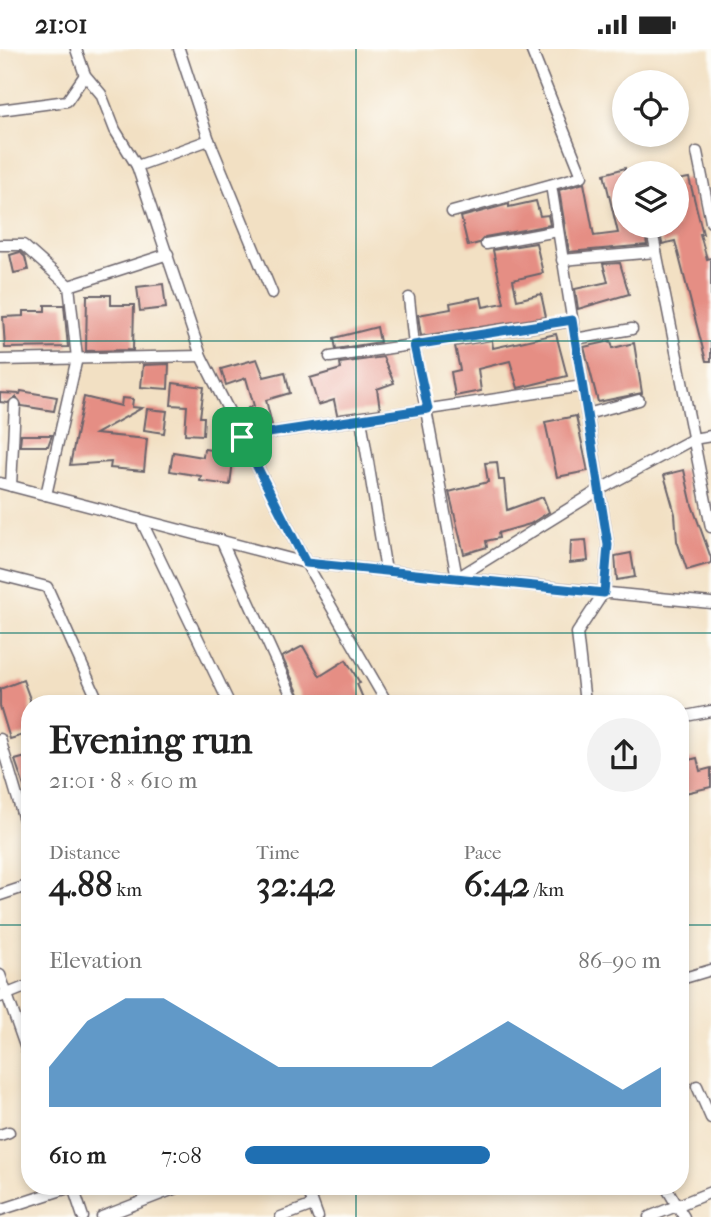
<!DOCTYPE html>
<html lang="en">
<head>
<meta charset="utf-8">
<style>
	body { margin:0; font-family:"IM FELL French Canon",serif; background:#f2f2f2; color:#222; height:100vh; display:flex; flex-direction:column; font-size:26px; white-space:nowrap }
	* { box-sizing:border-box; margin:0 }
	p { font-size:23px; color:#767676 }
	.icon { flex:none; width:38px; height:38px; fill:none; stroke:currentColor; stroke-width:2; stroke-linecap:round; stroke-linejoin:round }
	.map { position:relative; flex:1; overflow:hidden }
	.sheet { position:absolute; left:21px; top:646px; width:668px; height:500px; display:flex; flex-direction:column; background:#fff; border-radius:28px; box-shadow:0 4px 10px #0003 }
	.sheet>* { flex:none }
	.tools { position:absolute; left:612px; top:21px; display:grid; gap:14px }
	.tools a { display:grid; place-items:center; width:77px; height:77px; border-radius:50%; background:#fff; box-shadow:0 4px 10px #0003; font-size:35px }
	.pin { position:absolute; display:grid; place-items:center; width:60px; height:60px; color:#fff; margin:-30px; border-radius:14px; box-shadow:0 4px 10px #0006 }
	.round { display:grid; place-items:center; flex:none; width:74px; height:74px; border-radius:37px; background:#f2f2f2 }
	.overview { display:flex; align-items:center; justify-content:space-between; height:119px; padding:0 28px }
	h1 { font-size:38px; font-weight:800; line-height:52px }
	.figures { display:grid; grid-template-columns:repeat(3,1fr); gap:10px; height:119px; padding:7px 28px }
	.figures div { display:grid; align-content:center }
	.figures b { font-size:35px; font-weight:800 }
	.figures small { font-size:19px; font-weight:400 }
	.figures p { font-size:19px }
	.chart { height:196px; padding:14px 28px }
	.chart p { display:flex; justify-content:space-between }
	.chart svg { width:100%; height:126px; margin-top:7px; fill:#1f6fb2; opacity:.7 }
	ul { padding:0 28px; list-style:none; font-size:23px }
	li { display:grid; grid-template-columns:112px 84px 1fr; align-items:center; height:52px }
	li i { height:18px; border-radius:9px; background:#1f6fb2 }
	.status { display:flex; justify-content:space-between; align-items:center; height:49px; padding:0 35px; background:#fff; direction:ltr }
	.status svg { height:19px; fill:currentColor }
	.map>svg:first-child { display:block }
	.building { fill:#e58e84 }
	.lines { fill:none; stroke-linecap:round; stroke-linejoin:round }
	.street-casing { stroke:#6b646b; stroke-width:13 }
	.street { stroke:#fff; stroke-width:10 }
	.route-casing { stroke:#fff; stroke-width:14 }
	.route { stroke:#1f6fb2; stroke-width:9 }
	.grid { fill:none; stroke:#0f766e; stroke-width:2; stroke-opacity:0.55 }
</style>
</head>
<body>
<div class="status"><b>21:01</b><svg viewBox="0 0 49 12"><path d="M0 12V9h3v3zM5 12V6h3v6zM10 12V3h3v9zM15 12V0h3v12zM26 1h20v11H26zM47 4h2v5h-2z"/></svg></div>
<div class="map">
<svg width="711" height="1168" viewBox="0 0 711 1168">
	<rect width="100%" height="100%" fill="#fdfcf7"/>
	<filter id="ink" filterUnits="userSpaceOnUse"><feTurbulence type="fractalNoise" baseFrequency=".0143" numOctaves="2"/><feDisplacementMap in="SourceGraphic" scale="14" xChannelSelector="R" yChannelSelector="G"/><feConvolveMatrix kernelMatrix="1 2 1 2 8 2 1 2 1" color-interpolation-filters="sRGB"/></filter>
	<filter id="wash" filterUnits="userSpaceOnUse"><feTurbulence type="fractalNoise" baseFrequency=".00686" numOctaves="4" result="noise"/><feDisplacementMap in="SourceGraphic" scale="28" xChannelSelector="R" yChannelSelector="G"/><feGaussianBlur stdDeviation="1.57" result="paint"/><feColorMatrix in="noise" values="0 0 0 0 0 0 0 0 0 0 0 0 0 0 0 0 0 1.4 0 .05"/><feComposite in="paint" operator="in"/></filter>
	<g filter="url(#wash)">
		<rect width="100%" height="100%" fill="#f2e0c3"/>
		<g id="blocks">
			<g class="building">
				<path d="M625,119V179L644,177L647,196L569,203L559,141L584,134L594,187L618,184L604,125Z"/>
				<path d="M689,129L703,185H700L707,210L711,209V312H706L675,192L662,195L659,177H677V131Z"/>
				<path d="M536,152L540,167L548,166L550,176L485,188L479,194L468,197L461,168L509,155V158Z"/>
				<path d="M536,194L543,224L513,231L517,251L541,245L546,268L421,287L418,266L451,260L450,254L481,248L483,258L504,254L493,201Z"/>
				<path d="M20,203L25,208L28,221L14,224L10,206Z"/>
				<path d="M620,214L629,245L578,260L575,240L608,233L603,215Z"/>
				<path d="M163,235L166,259L140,262L137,238Z"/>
				<path d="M87,246H111V256H134L133,301L86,302Z"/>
				<path d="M45,256H64L68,298L5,299L3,268L24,267V262H45Z"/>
				<path d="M377,278L380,293L336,300L334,289Z"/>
				<path d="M556,285L567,327L518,339L510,312L478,320L481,342L455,347L451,323L460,321L455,297L492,291L493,299Z"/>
				<path d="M611,292L613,299L634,294L642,344L598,353L584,298Z"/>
				<path d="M383,308L394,334L377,340L380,360L337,366L334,351L318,356L310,329L341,320L340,314Z"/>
				<path d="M257,310L264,328L285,323L290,344L266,351L272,376L253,379L248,359L254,357L246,329L226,336L221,320Z"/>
				<path d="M169,315L168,340L141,338L143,316Z"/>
				<path d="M173,334L204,338L200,368H204L203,386L185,385L187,357L171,356Z"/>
				<path d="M21,342L57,348L54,362L22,357L16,348L8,354L0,353V344L20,345Z"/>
				<path d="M84,348L121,357L122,349L133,350L132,358L142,359L95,385L147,390L144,422L110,419L111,413L70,416Z"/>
				<path d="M147,360L167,362L164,384L144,381Z"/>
				<path d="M576,367L588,422L557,428L545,373Z"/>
				<path d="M21,386H52L48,397H20Z"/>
				<path d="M204,400L234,404L230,436L200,432L201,427L170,422L173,403L203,408Z"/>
				<path d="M497,413L499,431H504L507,461L543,448L549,463L530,475L498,484L499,489L486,492L487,498L464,505L449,443L488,433L485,414Z"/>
				<path d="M684,421L692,456L711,509V514L687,521L677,492L675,465L664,426Z"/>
				<path d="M586,491L588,512L570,514L571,492Z"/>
				<path d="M631,504L635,528L617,531L615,507Z"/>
				<path d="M303,597L320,627L346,611L360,634L357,635L365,654H303L282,608Z"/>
				<path d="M23,631L30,650V684L10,690L0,657V640Z"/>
				<path d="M30,707V749H28L15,711Z"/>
				<path d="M697,709L700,722L711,719V738L681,745V725L687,723L685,712Z"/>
			</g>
		</g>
	</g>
	<g filter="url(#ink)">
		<use href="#blocks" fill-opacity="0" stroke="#6b646b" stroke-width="2"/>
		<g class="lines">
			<g class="street-casing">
				<g id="street">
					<path d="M76,0L85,26L101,45L115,81L137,117"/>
					<path d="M179,0L209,91L272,244"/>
					<path d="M0,61L67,52L85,26"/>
					<path d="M209,91L137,117L201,307L306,514L387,654"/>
					<path d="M697,103L711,173"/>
					<path d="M551,136L608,496L604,543L577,584L585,654"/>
					<path d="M452,163L582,127L531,0"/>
					<path d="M651,177L711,478"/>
					<path d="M486,195L558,182"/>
					<path d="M0,196H23L69,237L168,205"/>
					<path d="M562,211L656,203"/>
					<path d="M409,249L414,296L457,529L599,441L693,390L711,387"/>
					<path d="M575,290L632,280"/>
					<path d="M330,308L572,272"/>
					<path d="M0,311L201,307"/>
					<path d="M587,365L639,351"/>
					<path d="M361,370L386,522"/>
					<path d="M242,388L583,337"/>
					<path d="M0,434L306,514L711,554"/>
					<path d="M11,437L15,355"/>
					<path d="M46,446L77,309L69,237"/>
					<path d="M141,471L229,654"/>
					<path d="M221,491L295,654"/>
					<path d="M0,526L47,538L99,654"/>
					<path d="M681,668L711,662"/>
					<path d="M0,690L30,791"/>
					<path d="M0,846L30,836"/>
					<path d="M0,926L30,1011"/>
					<path d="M681,930L711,921"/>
					<path d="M0,948L30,936"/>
					<path d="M697,1037L711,1069"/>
					<path d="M0,1086L9,1083"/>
					<path d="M73,1138L83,1168"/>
					<path d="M307,1138L318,1168"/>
					<path d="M666,1138L684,1168"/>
					<path d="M0,1161L71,1138"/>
					<path d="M102,1168L179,1138"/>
					<path d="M281,1168L313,1156"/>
					<path d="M649,1168L711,1143"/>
				</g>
			</g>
			<use href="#street" class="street"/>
		</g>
	</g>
	<g class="lines" filter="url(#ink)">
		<g class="route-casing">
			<path id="route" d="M572,271L608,496L604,544L306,514L242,388L428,360L414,296Z"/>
		</g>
		<use href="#route" class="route"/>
	</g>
	<path class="grid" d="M356,0V654M0,292H711M0,584H711M0,876H30M681,876H711M356,1138V1168"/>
</svg>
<div class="tools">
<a><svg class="icon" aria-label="locate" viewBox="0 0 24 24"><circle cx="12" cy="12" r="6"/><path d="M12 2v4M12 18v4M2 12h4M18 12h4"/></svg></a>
<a><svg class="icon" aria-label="layers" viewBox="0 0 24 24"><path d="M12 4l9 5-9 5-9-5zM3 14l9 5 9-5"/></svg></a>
</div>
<div class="pin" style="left:242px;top:388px;background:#1e9e55"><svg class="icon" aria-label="arrive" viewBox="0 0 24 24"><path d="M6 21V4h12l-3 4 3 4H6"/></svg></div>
<section class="sheet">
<div class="overview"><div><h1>Evening run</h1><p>21:01 · 8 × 610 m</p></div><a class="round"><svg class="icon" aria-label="share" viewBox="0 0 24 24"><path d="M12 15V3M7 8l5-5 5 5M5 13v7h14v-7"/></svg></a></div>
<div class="figures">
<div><p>Distance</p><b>4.88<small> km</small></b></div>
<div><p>Time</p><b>32:42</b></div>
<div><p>Pace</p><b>6:42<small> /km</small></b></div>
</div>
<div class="chart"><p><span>Elevation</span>86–90 m</p>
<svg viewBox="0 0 160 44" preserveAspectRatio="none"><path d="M0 44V30L10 14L20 6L30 6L40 14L50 22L60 30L70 30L80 30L90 30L100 30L110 22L120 14L130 22L140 30L150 38L160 30V44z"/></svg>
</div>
<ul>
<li><b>610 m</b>7:08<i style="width:59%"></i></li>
</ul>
</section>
</div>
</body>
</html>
